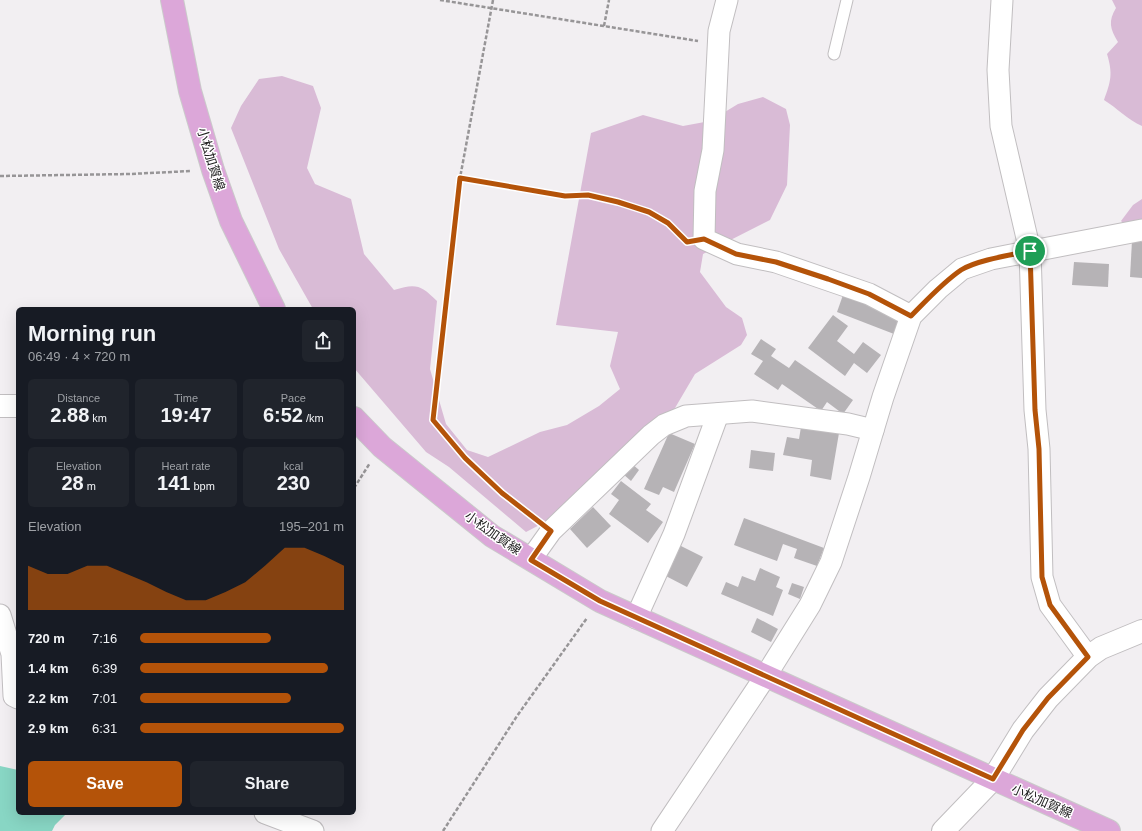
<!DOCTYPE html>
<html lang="en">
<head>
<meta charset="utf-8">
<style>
	body { margin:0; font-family:Arial,"Noto Sans JP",sans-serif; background:#20242c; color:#f1f3f6; height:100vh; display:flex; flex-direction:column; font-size:15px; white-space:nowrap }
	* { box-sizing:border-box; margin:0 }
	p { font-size:13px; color:#9ea1a6 }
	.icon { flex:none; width:22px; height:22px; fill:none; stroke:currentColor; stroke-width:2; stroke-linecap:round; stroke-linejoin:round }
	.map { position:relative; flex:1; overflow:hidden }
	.panel { position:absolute; left:16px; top:307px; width:340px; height:508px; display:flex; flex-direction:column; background:#171b24; border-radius:6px; box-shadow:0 4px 16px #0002 }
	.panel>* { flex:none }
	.pin { position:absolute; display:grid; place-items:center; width:34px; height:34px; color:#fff; margin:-17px; border:2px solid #fff; border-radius:50%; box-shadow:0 1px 4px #0007 }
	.round { display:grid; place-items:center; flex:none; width:42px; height:42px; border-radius:6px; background:#20242c }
	.head { display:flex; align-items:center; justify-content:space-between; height:68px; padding:0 12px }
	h1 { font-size:22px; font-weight:600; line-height:30px }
	.stats { display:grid; grid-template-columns:repeat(3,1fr); gap:6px; height:68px; padding:4px 12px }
	.stats div { display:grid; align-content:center; border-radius:6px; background:#20242c; text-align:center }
	.stats b { font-size:20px; font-weight:600 }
	.stats small { font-size:11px; font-weight:400 }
	.stats p { font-size:11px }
	.chart { height:112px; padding:8px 12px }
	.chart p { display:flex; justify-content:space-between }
	.chart svg { width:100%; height:72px; margin-top:4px; fill:#b45309; opacity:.7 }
	.primary-button { display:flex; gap:8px; margin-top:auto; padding:8px 12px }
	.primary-button a { flex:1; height:46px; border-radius:6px; background:#b45309; color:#fff; font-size:16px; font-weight:600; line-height:46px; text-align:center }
	.primary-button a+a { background:#20242c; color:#f1f3f6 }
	ul { padding:0 12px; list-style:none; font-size:13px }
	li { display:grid; grid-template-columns:64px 48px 1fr; align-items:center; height:30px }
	li i { height:10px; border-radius:5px; background:#b45309 }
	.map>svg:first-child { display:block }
	.green { fill:#d9bbd6 }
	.water { fill:#88d6c4 }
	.building { fill:#b6b3b6 }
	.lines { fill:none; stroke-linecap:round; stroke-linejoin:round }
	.service-casing { stroke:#c1bec0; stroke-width:13 }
	.minor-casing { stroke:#c1bec0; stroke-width:23 }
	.tertiary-casing { stroke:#c1bec0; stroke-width:24 }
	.primary-casing { stroke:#cacaca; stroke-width:24 }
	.path { stroke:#979597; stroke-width:2.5; stroke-dasharray:4 2; stroke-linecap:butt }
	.service { stroke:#fff; stroke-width:11 }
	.minor { stroke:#fff; stroke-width:21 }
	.tertiary { stroke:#fff; stroke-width:22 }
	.primary { stroke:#dca7d9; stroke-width:22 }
	.route-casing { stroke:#fff; stroke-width:8 }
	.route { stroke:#b45309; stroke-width:5 }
	.labels { text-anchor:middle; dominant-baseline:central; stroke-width:3; stroke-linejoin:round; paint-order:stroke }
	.street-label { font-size:13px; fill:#232223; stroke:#fff }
</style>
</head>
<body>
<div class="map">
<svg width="1142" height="831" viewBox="0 0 1142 831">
	<rect width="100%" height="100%" fill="#f2eff2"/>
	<g class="green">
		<path d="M1112,0H1142V126C1128,120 1117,108 1104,100C1111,81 1113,74 1107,54L1118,42C1110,29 1108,21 1116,8Z"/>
		<path d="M282,76L313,86L321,108L307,168L315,184L351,199L364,254L394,290C416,283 421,285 437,301L430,369L446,424L467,450L488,457L540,432L567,425L599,406L620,389L610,366L618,332L556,325L591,133L643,115L683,126L710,121L738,104L763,97L786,109L790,125L787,185L770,220L703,254L700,272L726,307L742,318L747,335L741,345L695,374L675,408L553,518L526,532L449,467L426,452L354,368V309H313L279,249L231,128L241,106L259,79Z"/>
		<path d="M1142,199V220L1126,226L1121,221L1133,205Z"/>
	</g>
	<path class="water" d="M0,766L18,770V813H67L55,825L52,831H0Z"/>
	<g class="building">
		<path d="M1132,241L1142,242V278L1130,277Z"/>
		<path d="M1074,262L1109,264L1108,287L1072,285Z"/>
		<path d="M843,295L900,317L894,334L837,312Z"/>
		<path d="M833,315L848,326L837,341L854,354L863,342L881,355L867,373L854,363L845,376L808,348Z"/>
		<path d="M761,339L776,349L771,356L789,368L795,360L853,400L843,414L827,402L821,411L782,384L778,390L754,374L763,361L751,354Z"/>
		<path d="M801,427L839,433L831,480L810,476L812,460L783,455L787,437L799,439Z"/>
		<path d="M669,433L695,444L674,492L663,487L659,495L644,489Z"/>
		<path d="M751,450L775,453L773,471L749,468Z"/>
		<path d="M631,463L639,470L631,481L623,474Z"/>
		<path d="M621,481L651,504L646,510L663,522L648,543L609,514L619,500L611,494Z"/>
		<path d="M593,507L611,526L587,548L570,529Z"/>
		<path d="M744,518L824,548L817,566L794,558L797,549L783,544L777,561L734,545Z"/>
		<path d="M677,544L703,557L687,587L662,574Z"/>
		<path d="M760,568L780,577L776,587L783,590L773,616L721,594L726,582L738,587L742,576L755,581Z"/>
		<path d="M792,583L804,587L800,599L788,594Z"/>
		<path d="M757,618L778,629L771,642L751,632Z"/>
	</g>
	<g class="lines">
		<g class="service-casing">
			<path id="service" d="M834,54L847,0"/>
		</g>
		<g class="minor-casing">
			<g id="minor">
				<path d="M727,0L719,31L713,150L705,191L704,239L737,254L776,262L869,294L911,316"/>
				<path d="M1002,0L998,70L1001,126L1030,251L1035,410L1039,449L1042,577L1050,605L1088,657"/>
				<path d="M531,559L551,531L651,435L664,425L686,416L752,411L848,424L873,430"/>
				<path d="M0,615L12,654L14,696L18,698"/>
				<path d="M636,618L674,534L718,414"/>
				<path d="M265,813L313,831"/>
				<path d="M662,831L765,677L810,605L831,562L859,477L883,397L911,316L938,289L962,269L991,259L1142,230"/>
			</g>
		</g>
		<g class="tertiary-casing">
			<g id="tertiary">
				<path d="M0,406H18"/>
				<path d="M943,831L993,779L1023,730L1048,698L1088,657L1101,648L1142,631"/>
			</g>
		</g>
		<g class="primary-casing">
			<g id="primary">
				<path d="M172,0L190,91L213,170L231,221L274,309"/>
				<path d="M354,418L382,447L492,536L600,601L1109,831"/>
			</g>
		</g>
		<g class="path">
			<path d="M440,0L698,41"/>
			<path d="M493,0L460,178L433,420C465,458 496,489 535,519"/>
			<path d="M604,26L609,0"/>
			<path d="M0,176L130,174L191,171"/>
			<path d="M460,178L565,196L588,195L618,202L649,212L668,223L683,238"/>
			<path d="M354,488L370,463"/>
			<path d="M443,831L517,716L587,618"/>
		</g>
		<use href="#service" class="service"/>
		<use href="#minor" class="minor"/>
		<use href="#tertiary" class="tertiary"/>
		<use href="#primary" class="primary"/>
	</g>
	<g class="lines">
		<g class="route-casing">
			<path id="route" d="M460,178L565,196L588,195L618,202L649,212L668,223L687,242L704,239L736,254L776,262L828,279L869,294L911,316C927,300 942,283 961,270C977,260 1011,255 1030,251L1035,410L1039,449L1042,577L1050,605L1088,657L1048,698L1023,730L993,779L600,601L531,560L551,531L502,493L465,458L433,420Z"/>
		</g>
		<use href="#route" class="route"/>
	</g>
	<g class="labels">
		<g class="street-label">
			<text transform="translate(211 159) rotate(73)">小松加賀線</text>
			<text transform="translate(493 533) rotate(35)">小松加賀線</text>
			<text transform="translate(1042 801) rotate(24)">小松加賀線</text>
		</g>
	</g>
</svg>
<div class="pin" style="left:1030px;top:251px;background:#1e9e55"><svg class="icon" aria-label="arrive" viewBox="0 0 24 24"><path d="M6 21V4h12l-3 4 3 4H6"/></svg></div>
<section class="panel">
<div class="head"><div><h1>Morning run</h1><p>06:49 · 4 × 720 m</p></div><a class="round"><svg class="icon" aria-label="share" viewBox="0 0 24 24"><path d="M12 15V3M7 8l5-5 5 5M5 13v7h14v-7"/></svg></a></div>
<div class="stats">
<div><p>Distance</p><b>2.88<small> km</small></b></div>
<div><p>Time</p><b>19:47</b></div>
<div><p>Pace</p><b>6:52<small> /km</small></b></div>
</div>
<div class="stats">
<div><p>Elevation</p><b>28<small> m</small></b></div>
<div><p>Heart rate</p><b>141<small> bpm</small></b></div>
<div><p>kcal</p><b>230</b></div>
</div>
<div class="chart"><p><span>Elevation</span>195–201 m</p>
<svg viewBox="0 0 160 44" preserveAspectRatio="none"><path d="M0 44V17L10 22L20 22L30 17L40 17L50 22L60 27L70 33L80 38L90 38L100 33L110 27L120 17L130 6L140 6L150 11L160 17V44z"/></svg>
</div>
<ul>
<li><b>720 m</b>7:16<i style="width:64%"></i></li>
<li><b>1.4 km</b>6:39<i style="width:92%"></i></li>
<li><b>2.2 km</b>7:01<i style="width:74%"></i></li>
<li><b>2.9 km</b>6:31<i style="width:100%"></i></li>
</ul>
<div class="primary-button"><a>Save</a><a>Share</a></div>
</section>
</div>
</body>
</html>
